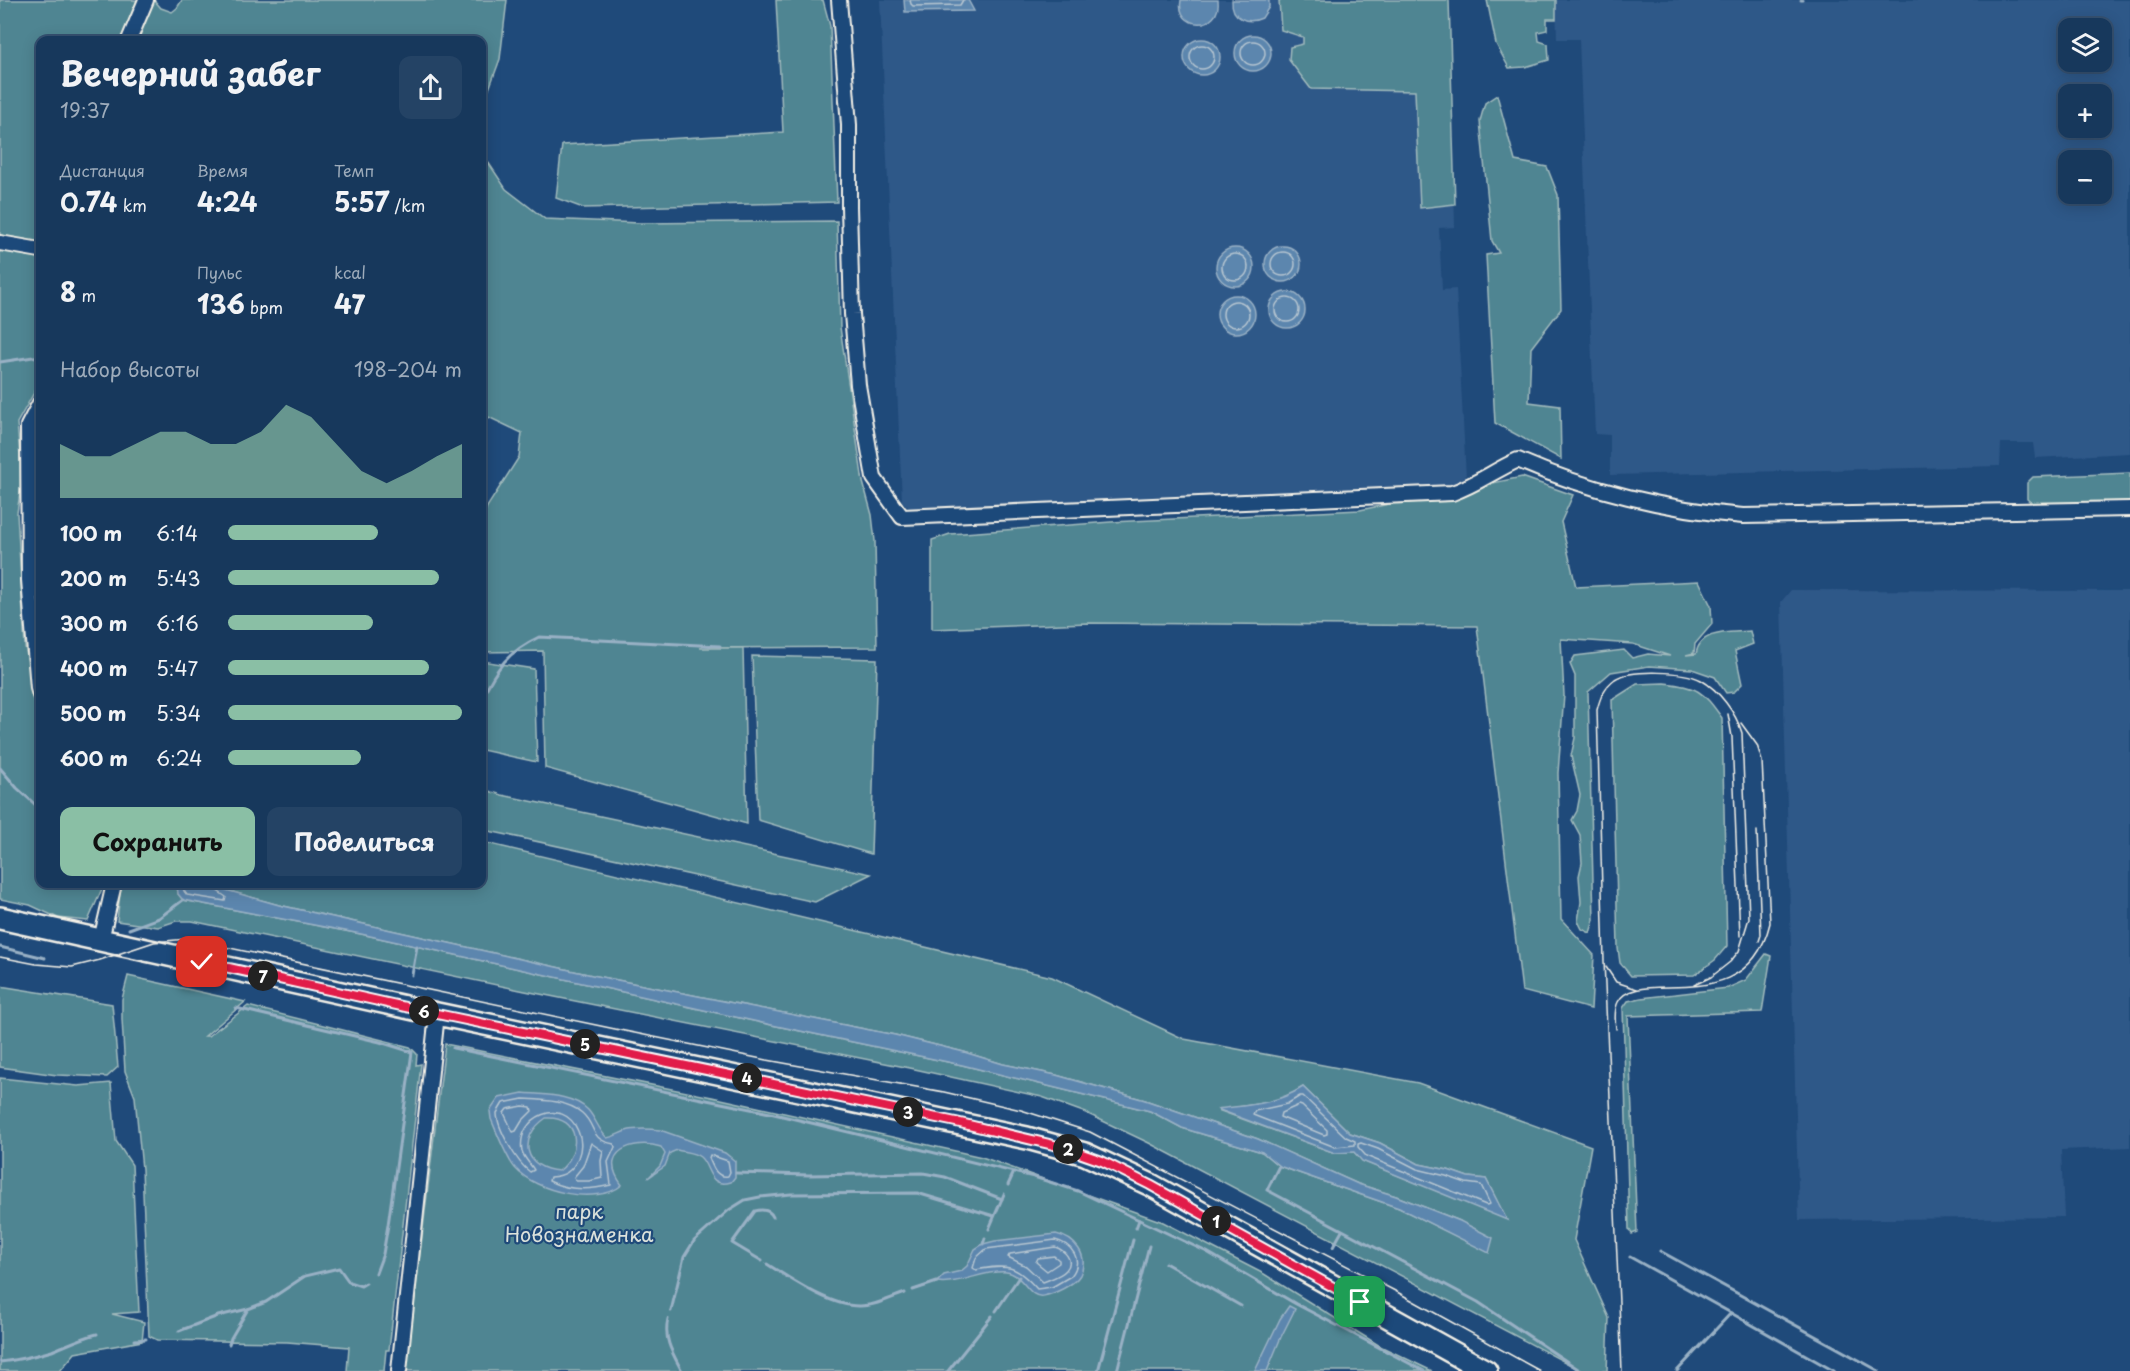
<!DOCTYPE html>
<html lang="ru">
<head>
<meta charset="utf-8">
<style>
	body { margin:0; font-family:"Playpen Sans",sans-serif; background:#244365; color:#f1f3f6; height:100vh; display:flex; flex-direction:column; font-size:22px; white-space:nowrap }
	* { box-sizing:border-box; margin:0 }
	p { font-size:20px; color:#9eacbb }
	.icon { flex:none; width:33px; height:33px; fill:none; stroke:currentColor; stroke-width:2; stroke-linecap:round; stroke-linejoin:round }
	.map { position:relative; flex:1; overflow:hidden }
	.sheet { position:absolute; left:36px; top:36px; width:450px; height:852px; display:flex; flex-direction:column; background:#17385c; border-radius:12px; box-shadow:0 3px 15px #0003,0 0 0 2px #365272 }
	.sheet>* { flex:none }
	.buttons { position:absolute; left:2058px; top:18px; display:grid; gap:12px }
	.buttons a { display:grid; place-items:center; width:54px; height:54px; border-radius:12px; background:#17385c; box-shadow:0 3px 15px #0003,0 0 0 2px #365272; font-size:30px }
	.pin { position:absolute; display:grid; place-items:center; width:51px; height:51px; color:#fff; margin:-26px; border-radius:12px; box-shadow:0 3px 9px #0006 }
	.km { position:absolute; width:30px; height:30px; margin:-15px; border-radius:50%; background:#222; color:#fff; font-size:16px; line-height:30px; text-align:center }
	.round { display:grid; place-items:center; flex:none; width:63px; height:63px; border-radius:12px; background:#244365 }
	.headline { display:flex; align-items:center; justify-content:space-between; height:102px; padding:0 24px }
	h1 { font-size:33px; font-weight:700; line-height:45px }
	.stats { display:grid; grid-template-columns:repeat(3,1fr); gap:9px; height:102px; padding:6px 24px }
	.stats div { display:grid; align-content:center }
	.stats b { font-size:26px; font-weight:700 }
	.stats small { font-size:16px; font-weight:400 }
	.stats p { font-size:16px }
	.chart { height:168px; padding:12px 24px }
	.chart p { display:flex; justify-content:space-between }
	.chart svg { width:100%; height:108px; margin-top:6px; fill:#8abfa5; opacity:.7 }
	.button { display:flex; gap:12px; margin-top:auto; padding:12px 24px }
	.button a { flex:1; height:69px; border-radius:12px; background:#8abfa5; color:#111; font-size:24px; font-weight:700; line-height:69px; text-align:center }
	.button a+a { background:#244365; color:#f1f3f6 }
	ul { padding:0 24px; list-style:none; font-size:20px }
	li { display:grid; grid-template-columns:96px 72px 1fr; align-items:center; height:45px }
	li i { height:15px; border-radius:8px; background:#8abfa5 }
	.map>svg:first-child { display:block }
	.built { fill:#2f5888; fill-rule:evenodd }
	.green { fill:#508592; stroke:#a2bbbd; stroke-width:1.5; fill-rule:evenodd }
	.water { fill:#5c86ae; stroke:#99b1c5; stroke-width:1.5; fill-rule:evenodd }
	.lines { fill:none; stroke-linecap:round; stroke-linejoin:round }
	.shore { stroke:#b7c6d1; stroke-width:1.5 }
	.stream { stroke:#99b1c5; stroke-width:3 }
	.street-casing { stroke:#f4f1e8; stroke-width:18 }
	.primary-casing { stroke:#f4f1e8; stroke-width:26 }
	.street { stroke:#1f4a7a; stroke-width:14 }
	.primary { stroke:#1f4a7a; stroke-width:21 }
	.tram { stroke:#f4f1e8; stroke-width:1.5 }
	.route-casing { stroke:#fff; stroke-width:12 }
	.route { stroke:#e11d48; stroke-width:8 }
	.labels { text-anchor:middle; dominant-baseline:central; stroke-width:4.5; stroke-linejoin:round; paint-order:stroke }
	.park-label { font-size:20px; fill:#dbe1db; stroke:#1f4a7a }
</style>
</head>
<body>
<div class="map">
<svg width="2130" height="1371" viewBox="0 0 2130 1371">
	<rect width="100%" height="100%" fill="#1f4a7a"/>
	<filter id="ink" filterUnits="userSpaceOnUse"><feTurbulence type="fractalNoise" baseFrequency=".0167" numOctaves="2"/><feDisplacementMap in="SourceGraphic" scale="12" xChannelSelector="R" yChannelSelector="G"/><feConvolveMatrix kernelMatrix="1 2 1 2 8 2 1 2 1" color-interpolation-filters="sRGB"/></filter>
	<g filter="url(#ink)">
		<g class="built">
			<path d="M880,0H1449L1455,227L1439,228L1442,290L1456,289L1466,478L1450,488L910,509L902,501Z"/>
			<path d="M1556,0H2130V453L2035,458L2033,443H2001L2000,466L1610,475V435L1595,434L1579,39H1557ZM2068,28H2102V62H2068ZM2068,94H2102V128H2068ZM2068,160H2102V194H2068Z"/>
			<path d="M1791,590L2130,591V1147L2061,1150L2064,1217L1799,1220L1781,602Z"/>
		</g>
		<g class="green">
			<path d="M0,0H137L124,40H40V382L17,423L22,479L17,513L25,647L38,708L40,712V884H104L88,921L58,918L30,905L0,899Z"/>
			<path d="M148,0H154L161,8L172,12L177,8L182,0H507L500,59L482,108V40H132Z"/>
			<path d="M776,0H823L830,26L837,202L583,208L556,198L562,145L783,132Z"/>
			<path d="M1279,0H1449L1455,204L1420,208L1415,91L1311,89L1289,60L1290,47L1303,44V37L1281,30Z"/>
			<path d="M1487,0H1556V19H1547V30L1538,32L1539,41L1548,44L1549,60L1525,67L1509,68L1496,44Z"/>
			<path d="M1497,95L1515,161L1547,167L1558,195L1561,309L1531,348L1529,402L1560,406L1561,459L1495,423L1486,255L1499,253L1492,241L1480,121L1485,103Z"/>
			<path d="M482,153L506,189L545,219L640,223L837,221L840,327L863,482L872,515L875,541L877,647L700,648H743L747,824L545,768L543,651L482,652V520L487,507L519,457L522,433L482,414Z"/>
			<path d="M40,417V638L35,553L34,437L36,421Z"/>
			<path d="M2130,473V502L2034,505L2027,499V483L2033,477Z"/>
			<path d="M1522,477L1573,495L1561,522L1576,587L1699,581L1711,606L1712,624L1695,644L1694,653L1686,655L1696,654C1700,629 1730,633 1750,631L1753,644L1735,651L1742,684L1734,692L1726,693L1715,677L1692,669L1649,666L1611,672L1588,692L1594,920L1590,933L1582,929L1578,921L1581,902L1579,876L1582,863L1580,835L1572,820L1577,811L1580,795L1571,756L1575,738V676L1570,664L1575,656L1624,650L1632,658L1648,654L1670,656L1633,644L1561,639L1564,695L1558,773L1561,919L1594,955L1591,1009L1522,991L1477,626L1088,623L932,629V540L950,534L1111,522L1360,510Z"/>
			<path d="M752,656L877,659L871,854L758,820Z"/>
			<path d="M482,661L534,669L537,762L482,750Z"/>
			<path d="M1664,683C1698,687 1702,690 1722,718L1727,946L1715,960L1694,975L1631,976L1620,963L1618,948L1612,700L1637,684Z"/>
			<path d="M482,789L502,795L871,874L815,902L489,831L482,814Z"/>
			<path d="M482,842L1052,977L1184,1039L1418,1083L1591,1146L1574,1240L1609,1318L1607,1371H1582L1149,1143L1086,1113L1042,1097L910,1068L525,991L192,921H176L158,927L117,921L121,884H177L178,894L183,900L361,934L767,1024L962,1065L1150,1111L1182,1128L1262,1152L1279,1166L1399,1208L1489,1252L1460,1221L1396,1196L1358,1184L1258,1139L1145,1100L1056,1075L1003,1064L964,1052L895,1035L592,975L279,905L226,890L218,884H482ZM1303,1087L1350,1133L1380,1143L1419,1164L1448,1170L1468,1177L1486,1179L1506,1219L1363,1161L1354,1152L1335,1153L1218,1110L1264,1103L1285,1098Z"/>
			<path d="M1766,954L1771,956L1762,1012L1628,1016L1637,1232L1632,1234L1629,1229L1623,1008L1628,1001L1641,998L1728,988L1746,980Z"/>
			<path d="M128,976L245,1002L205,1036H208L248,1006L410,1047L417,1054L416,1065L421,1064L389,1350H386L384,1371H347L349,1347L287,1342L157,1340L149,1336L142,1169L135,1097L125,1071L122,1019V999Z"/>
			<path d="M0,986L112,1004L118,1067L107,1077L57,1075L0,1067Z"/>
			<path d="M445,1044L712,1097L982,1157L1163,1222L1264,1274L1380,1346L1432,1371H406Z"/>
			<path d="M0,1078L78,1086L111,1083L116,1141L132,1165L139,1312L112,1314L144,1322L142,1341L75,1353L60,1371H0Z"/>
		</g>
		<g class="water">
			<path d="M904,0H968L974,11L905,12Z"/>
			<path d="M1181,0H1218C1222,32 1175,30 1181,0Z"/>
			<path d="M1232,0H1269V7L1262,18C1247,25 1231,18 1232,0Z"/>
			<circle cx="1253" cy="53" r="18"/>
			<circle cx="1202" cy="57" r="18"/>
			<circle cx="1283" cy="264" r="18"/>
			<circle cx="1235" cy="267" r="19"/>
			<circle cx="1287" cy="310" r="18"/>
			<circle cx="1236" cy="314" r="19"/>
			<path d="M177,884H218L226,890L279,905L592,975L895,1035L964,1052L1003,1064L1056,1075L1145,1100L1258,1139L1358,1184L1396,1196L1460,1221L1493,1238L1489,1253L1399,1208L1279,1166L1262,1152L1182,1128L1150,1111L962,1065L767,1024L361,934L183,900L178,894Z"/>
			<path d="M1303,1087L1350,1133L1380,1143L1419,1164L1448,1170L1468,1177L1486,1179L1507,1220L1362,1161L1354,1152L1335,1153L1217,1109C1249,1105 1274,1105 1303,1087Z"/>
			<path d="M523,1093C543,1095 573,1094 588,1110C596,1119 598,1129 607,1138C615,1137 619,1133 626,1131C636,1128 650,1129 660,1130L725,1153L735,1161V1177L731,1182C708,1189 710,1165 700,1157C694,1152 684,1152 677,1150L670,1153L665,1166L648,1178L660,1166L665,1154L661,1147C633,1138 597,1152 622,1185C597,1206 536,1192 515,1168C507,1159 496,1131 491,1119L490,1111L499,1098ZM546,1118C581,1116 582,1153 559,1171C524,1169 517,1138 546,1118Z"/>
			<path d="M1056,1234C1074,1238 1090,1255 1080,1275C1074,1285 1054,1294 1043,1296C1028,1299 1024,1274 1006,1272C983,1270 960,1285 937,1282L944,1275L961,1271L967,1266L975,1249L983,1244L995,1241Z"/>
			<path d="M1289,1306L1295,1309L1281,1337L1267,1371H1255L1280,1319Z"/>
		</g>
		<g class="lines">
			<g class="shore">
				<path d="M910,0L911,4L913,6L960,5L963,0"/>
				<circle cx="1253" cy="53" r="12"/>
				<circle cx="1202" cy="57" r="12"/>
				<circle cx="1283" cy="264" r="12"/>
				<circle cx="1235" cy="267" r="13"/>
				<circle cx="1287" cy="310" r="12"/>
				<circle cx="1236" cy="314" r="13"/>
				<path d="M183,884L184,891L187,895L225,901L226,897L216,890L215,884"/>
				<path d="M1300,1096H1303L1346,1137L1355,1141V1145L1335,1147L1253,1115L1255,1111L1287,1104Z"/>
				<path d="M523,1099C542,1100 567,1100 582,1113C597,1126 589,1140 614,1144L615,1147L608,1162L611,1185C591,1190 569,1191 549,1181L550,1177C564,1176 572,1172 578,1158C582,1148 582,1140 578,1131C563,1095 516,1117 522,1151C524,1159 531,1164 534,1170L530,1172C517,1163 497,1128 497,1113L503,1103Z"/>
				<path d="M1299,1105L1302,1106L1327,1130V1134L1324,1135L1280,1117L1281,1113Z"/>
				<path d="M523,1106L531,1107L532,1111L522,1121L516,1131L513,1132L504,1113L507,1109Z"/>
				<path d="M591,1143L603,1151L601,1161L602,1178L589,1181H576L574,1177L583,1166Z"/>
				<path d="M1361,1143L1378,1149L1417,1169L1446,1176L1466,1183L1481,1185L1490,1204L1486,1205L1366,1156L1358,1147V1144Z"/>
				<path d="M710,1155L728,1161L730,1172L728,1176C716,1178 713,1167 709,1158Z"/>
				<path d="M1055,1240C1072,1244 1084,1260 1071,1276L1052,1287L1037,1289C1016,1265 1008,1264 976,1270L973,1268L976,1258L986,1249Z"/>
				<path d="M1055,1247C1064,1250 1075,1260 1066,1270C1061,1276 1050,1279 1043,1282L1026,1266L1008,1257L1010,1254Z"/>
				<path d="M1054,1256L1059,1260V1263L1047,1271L1036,1262L1038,1258Z"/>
			</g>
			<g class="stream">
				<path d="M1801,0H1802"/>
				<path d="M0,362L40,356"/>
				<path d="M482,698C496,668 509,651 539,637L720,646"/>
				<path d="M0,768L17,788L40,809"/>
				<path d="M129,929L159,918L183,900"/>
				<path d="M0,947L45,958"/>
				<path d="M412,975L417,946"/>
				<path d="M236,1008L380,1042L412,1052L388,1225L383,1254L376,1273"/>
				<path d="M453,1048L770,1113L1034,1177L1078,1191L1207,1252L1296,1304L1424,1371"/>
				<path d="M1279,1166L1267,1190L1478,1302L1581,1371"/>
				<path d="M736,1173L809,1175L923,1173L945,1177L1002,1199"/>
				<path d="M1008,1185L1014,1172"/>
				<path d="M1136,1228L1139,1220"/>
				<path d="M989,1229L1004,1194"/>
				<path d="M983,1244L985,1238"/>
				<path d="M1333,1247L1342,1231"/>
				<path d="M1660,1251L1879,1371"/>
				<path d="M1630,1257L1731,1313"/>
				<path d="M762,1261L732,1243L755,1211C763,1209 770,1210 773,1217"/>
				<path d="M1165,1263L1241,1306"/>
				<path d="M767,1264C791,1279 831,1307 860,1306C875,1306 891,1298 905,1293"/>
				<path d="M913,1290L937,1282"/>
				<path d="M671,1311L684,1257L694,1241L729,1210L745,1200L760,1197L791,1194L917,1193L994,1216"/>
				<path d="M996,1311L1019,1277"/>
				<path d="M668,1319C663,1339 673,1354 682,1371"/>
				<path d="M179,1331L218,1316L248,1309"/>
				<path d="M135,1340L146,1339"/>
				<path d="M229,1344L231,1338L248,1309L266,1302L305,1276L339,1268L349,1282L361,1286L366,1283"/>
				<path d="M0,1362C18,1360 35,1356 52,1351C67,1345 81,1338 97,1334"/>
				<path d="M948,1371L992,1316"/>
				<path d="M1098,1371L1133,1240"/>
				<path d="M1117,1371L1149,1246"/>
				<path d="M1677,1371L1731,1313L1834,1371"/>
			</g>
			<g class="street-casing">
				<g id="street">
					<path d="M839,0L849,125V207L852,314L858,385L874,478L902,517L1452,493C1476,485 1495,470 1518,460C1586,490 1669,510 1743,516L2130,509"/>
					<path d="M129,40L146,0"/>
					<path d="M0,243L40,250"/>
					<path d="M40,403L28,426L29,580L38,688L40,695"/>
					<path d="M101,940L114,884"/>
					<path d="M399,1371L437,1014"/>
				</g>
			</g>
			<g class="primary-casing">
				<path id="primary" d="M0,918L437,1014L1027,1138L1085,1154L1151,1185L1486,1371"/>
			</g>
			<use href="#street" class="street"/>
			<use href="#primary" class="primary"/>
			<g class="tram">
				<path d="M1728,714L1732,737L1740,936"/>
				<path d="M1757,831L1761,935L1759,941"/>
				<path d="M0,957L36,964L72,967L100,960L154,942L187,939L615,1029L767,1060L944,1092L1021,1110L1090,1132L1397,1292L1540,1371"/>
				<path d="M1606,967L1616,982L1637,989"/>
				<path d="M1616,1029C1615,1021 1614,1010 1618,1002C1636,965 1746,1023 1770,923L1762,761L1757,745L1741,723"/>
				<path d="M1622,1371L1604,961L1597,710C1600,698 1604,687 1615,679C1631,669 1684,671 1701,680C1719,690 1736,713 1742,733L1749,918L1739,951L1730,962L1711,977L1694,985"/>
			</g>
		</g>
	</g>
	<g class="lines" filter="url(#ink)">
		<g class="route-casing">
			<path id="route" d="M202,962L437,1014L956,1122L1062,1147L1102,1161L1150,1185L1360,1302"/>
		</g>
		<use href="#route" class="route"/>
	</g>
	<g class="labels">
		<g class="park-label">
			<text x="579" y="1211">парк<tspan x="579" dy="23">Новознаменка</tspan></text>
		</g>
	</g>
</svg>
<div class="buttons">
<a><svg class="icon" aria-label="layers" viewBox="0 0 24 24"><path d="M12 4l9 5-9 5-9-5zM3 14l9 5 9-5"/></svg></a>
<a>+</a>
<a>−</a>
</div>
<div class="pin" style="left:1360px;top:1302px;background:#1e9e55"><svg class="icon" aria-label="arrive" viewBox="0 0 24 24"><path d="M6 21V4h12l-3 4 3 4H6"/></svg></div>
<div class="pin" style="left:202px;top:962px;background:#d93025"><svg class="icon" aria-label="check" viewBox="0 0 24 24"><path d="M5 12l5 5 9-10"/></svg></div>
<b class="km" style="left:1216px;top:1221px">1</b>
<b class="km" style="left:1068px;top:1149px">2</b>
<b class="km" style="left:908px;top:1112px">3</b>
<b class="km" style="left:747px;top:1078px">4</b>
<b class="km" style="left:585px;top:1044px">5</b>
<b class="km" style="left:424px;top:1011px">6</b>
<b class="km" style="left:263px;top:976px">7</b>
<section class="sheet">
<div class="headline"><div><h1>Вечерний забег</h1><p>19:37</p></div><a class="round"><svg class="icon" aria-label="share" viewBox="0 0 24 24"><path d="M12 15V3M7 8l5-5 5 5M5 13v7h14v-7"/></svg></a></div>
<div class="stats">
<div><p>Дистанция</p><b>0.74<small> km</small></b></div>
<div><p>Время</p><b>4:24</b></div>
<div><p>Темп</p><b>5:57<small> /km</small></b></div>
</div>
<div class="stats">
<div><b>8<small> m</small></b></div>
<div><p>Пульс</p><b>136<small> bpm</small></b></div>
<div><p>kcal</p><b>47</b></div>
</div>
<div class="chart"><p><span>Набор высоты</span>198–204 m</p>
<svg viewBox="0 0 160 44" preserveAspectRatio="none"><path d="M0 44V22L10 27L20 27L30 22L40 17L50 17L60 22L70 22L80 17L90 6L100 11L110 22L120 33L130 38L140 33L150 27L160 22V44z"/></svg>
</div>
<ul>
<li><b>100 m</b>6:14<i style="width:64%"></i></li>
<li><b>200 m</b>5:43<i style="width:90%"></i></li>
<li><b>300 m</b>6:16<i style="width:62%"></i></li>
<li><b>400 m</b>5:47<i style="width:86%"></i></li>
<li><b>500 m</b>5:34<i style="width:100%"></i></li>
<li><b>600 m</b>6:24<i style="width:57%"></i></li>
</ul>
<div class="button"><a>Сохранить</a><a>Поделиться</a></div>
</section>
</div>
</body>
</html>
